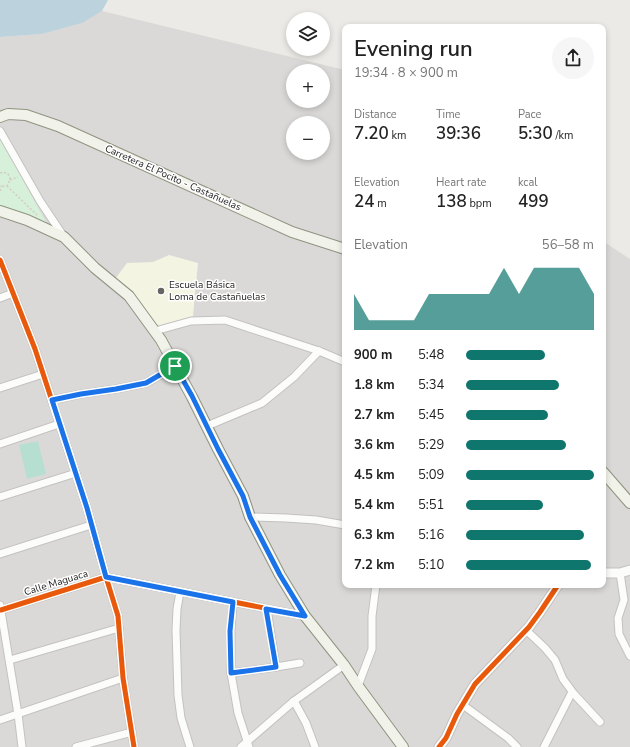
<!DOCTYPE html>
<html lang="en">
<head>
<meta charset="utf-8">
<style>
	body { margin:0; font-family:"Nunito Sans",sans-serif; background:#f6f6f6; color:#222; height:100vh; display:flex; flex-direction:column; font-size:15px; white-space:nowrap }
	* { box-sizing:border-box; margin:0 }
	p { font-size:13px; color:#767676 }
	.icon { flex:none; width:22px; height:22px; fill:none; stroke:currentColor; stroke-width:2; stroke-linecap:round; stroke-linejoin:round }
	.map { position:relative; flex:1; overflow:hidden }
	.sheet { position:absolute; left:342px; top:24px; width:264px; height:564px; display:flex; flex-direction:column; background:#fff; border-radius:8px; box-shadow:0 2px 6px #0003 }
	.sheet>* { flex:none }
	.controls { position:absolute; left:286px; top:12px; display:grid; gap:8px }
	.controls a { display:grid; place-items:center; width:44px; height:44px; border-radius:50%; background:#fff; box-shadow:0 2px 6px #0003; font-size:20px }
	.pin { position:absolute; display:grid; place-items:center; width:34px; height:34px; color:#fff; margin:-17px; border:2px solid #fff; border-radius:50%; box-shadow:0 1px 4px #0007 }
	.round { display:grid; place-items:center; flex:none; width:42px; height:42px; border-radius:21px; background:#f6f6f6 }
	.head { display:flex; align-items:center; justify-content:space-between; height:68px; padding:0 12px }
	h1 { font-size:22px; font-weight:600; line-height:30px }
	.figures { display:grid; grid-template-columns:repeat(3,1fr); gap:6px; height:68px; padding:4px 12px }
	.figures div { display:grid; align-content:center }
	.figures b { font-size:17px; font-weight:600 }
	.figures small { font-size:11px; font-weight:400 }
	.figures p { font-size:11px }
	.chart { height:112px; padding:8px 12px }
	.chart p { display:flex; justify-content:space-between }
	.chart svg { width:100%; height:72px; margin-top:4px; fill:#0f766e; opacity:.7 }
	ul { padding:0 12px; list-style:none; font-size:13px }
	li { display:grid; grid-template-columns:64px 48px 1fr; align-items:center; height:30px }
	li i { height:10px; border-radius:5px; background:#0f766e }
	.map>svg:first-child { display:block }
	.residential { fill:#dbd9d7; fill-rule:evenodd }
	.education { fill:#f3f4e2 }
	.park { fill:#d6f0d9 }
	.pitch { fill:#b6dfd2 }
	.water { fill:#bcd2dc }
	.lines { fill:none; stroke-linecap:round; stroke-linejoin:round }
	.minor-casing { stroke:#c3c2c0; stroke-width:9 }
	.tertiary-casing { stroke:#c3c2c0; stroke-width:11 }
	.secondary-casing { stroke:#909380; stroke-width:12 }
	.path { stroke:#d5cac7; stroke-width:1.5; stroke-dasharray:2 2; stroke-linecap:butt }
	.minor { stroke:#fcfcfb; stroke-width:7 }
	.tertiary { stroke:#fcfcfb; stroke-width:9 }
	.secondary { stroke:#f1f2ea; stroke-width:10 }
	.cycleway-casing { stroke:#fff; stroke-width:8 }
	.cycleway { stroke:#e8590c; stroke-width:5 }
	.route-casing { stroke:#fff; stroke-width:8 }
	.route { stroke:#1a73e8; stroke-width:5 }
	.poi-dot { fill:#656563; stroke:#fff; stroke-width:1.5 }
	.labels { text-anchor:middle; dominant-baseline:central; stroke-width:3; stroke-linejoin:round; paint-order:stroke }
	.street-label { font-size:10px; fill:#1d1d1d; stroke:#fff }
	.poi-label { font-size:10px; fill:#1d1d1d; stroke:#fff; text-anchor:start }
</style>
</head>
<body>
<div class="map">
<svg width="630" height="747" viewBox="0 0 630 747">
	<rect width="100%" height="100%" fill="#eceae6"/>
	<path class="residential" d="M102,11L345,70V585H603V241L630,259V747H0V37L42,34L81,23ZM293,71H323V101H293ZM293,123H323V153H293Z"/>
	<path class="education" d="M169,255L198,263L193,316L157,328L141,303L115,279L127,263L153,262Z"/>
	<path class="park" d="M0,138L46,222V224L0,207Z"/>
	<path class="pitch" d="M38,441L46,474L27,479L19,445Z"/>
	<path class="water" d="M0,0H108L102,11L82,23L42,34L0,37Z"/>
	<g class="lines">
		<g class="minor-casing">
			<g id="minor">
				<path d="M0,131L40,201L64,237"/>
				<path d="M0,260L35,349L87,508L106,577L118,616L123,678L134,747"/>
				<path d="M0,298L13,293"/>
				<path d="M155,331L191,321L225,320L319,351L345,362"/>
				<path d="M0,388L43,374"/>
				<path d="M52,400L81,394L116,389L146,383L175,367"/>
				<path d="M207,426L262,403L294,377L319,351"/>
				<path d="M0,444L59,424"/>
				<path d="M0,497L76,473"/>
				<path d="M250,517L286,518L316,520L345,525"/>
				<path d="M0,554L91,525"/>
				<path d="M620,573L624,600L618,618L619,634L630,656"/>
				<path d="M180,592L177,609L176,630L178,695L181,718L190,747"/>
				<path d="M233,602L231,631V673L238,713L249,747"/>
				<path d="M0,605L18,714L22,747"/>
				<path d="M267,609L276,667"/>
				<path d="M1,610L106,577L305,616"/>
				<path d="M526,630L545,648L555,660L563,679L574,694L600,722"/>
				<path d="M10,660L119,628"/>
				<path d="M231,673L276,667L300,663"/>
				<path d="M358,686L372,649V616L376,585"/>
				<path d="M294,701L306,723L315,747"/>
				<path d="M463,705L508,738L517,747"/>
				<path d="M0,720L123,678"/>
				<path d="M76,747L132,732"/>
				<path d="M241,747L294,701L344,665"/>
				<path d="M544,747L572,692"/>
			</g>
		</g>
		<g class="tertiary-casing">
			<g id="tertiary">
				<path d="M603,573H620L630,570"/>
				<path d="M439,747L446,738L457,714L475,684L529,627L540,612L558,585"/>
			</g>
		</g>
		<g class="secondary-casing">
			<g id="secondary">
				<path d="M0,117L8,114L26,115L58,126L292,232L345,249"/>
				<path d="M0,211L27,220L64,237L95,268L129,296L161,340L192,397L218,449L243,496L250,517L280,575L305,616L344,665L358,686L403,747"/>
				<path d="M603,472L630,503"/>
			</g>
		</g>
		<g class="path">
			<path d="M0,173C6,171 10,174 10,180L7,186H0"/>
			<path d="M10,180L18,177"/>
			<path d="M7,186L37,215"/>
			<path d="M0,191L2,186"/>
		</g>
		<use href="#minor" class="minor"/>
		<use href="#tertiary" class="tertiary"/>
		<use href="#secondary" class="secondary"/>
		<g class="cycleway-casing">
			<g id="cycleway">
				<path d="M0,260L35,349L87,508L106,577L118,616L123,678L134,747"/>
				<path d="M1,610L106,577L305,616"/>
				<path d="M439,747L446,738L457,714L475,684L529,627L540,612L558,585"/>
			</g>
		</g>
		<use href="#cycleway" class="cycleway"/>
	</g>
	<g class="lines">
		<g class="route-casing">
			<path id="route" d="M175,366L192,396L218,449L243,496L250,517L280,575L305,616L266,609L276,667L231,673L230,631L233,602L106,577L87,508L52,400L81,394L116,389L146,383Z"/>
		</g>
		<use href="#route" class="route"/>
	</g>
	<circle class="poi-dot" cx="161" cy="291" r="4"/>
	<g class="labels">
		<g class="street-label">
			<text transform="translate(173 178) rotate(24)">Carretera El Pocito - Castañuelas</text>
			<text transform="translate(56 583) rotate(-17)">Calle Maguaca</text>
		</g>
		<g class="poi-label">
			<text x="169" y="285">Escuela Básica<tspan x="169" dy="12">Loma de Castañuelas</tspan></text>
		</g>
	</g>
</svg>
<div class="controls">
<a><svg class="icon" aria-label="layers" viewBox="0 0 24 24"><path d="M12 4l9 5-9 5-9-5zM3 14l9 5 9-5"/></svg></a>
<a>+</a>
<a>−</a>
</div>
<div class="pin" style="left:175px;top:366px;background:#1e9e55"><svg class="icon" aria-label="arrive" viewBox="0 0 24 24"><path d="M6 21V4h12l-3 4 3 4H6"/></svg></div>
<section class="sheet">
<div class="head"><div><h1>Evening run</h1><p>19:34 · 8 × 900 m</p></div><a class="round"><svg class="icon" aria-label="share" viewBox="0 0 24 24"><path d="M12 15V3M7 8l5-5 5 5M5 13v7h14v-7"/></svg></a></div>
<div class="figures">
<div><p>Distance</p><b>7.20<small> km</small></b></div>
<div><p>Time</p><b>39:36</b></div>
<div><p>Pace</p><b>5:30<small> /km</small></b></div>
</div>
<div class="figures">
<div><p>Elevation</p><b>24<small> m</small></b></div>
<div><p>Heart rate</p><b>138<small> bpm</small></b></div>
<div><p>kcal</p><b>499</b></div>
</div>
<div class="chart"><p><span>Elevation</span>56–58 m</p>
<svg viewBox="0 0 160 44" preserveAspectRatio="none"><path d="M0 44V22L10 38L20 38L30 38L40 38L50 22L60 22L70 22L80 22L90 22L100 6L110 22L120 6L130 6L140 6L150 6L160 22V44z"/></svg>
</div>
<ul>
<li><b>900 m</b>5:48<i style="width:62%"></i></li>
<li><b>1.8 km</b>5:34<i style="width:73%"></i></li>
<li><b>2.7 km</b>5:45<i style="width:64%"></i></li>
<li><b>3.6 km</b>5:29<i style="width:78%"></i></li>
<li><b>4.5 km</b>5:09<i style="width:100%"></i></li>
<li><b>5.4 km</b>5:51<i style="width:60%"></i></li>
<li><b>6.3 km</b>5:16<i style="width:92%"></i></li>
<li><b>7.2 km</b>5:10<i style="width:98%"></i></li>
</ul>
</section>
</div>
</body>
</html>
